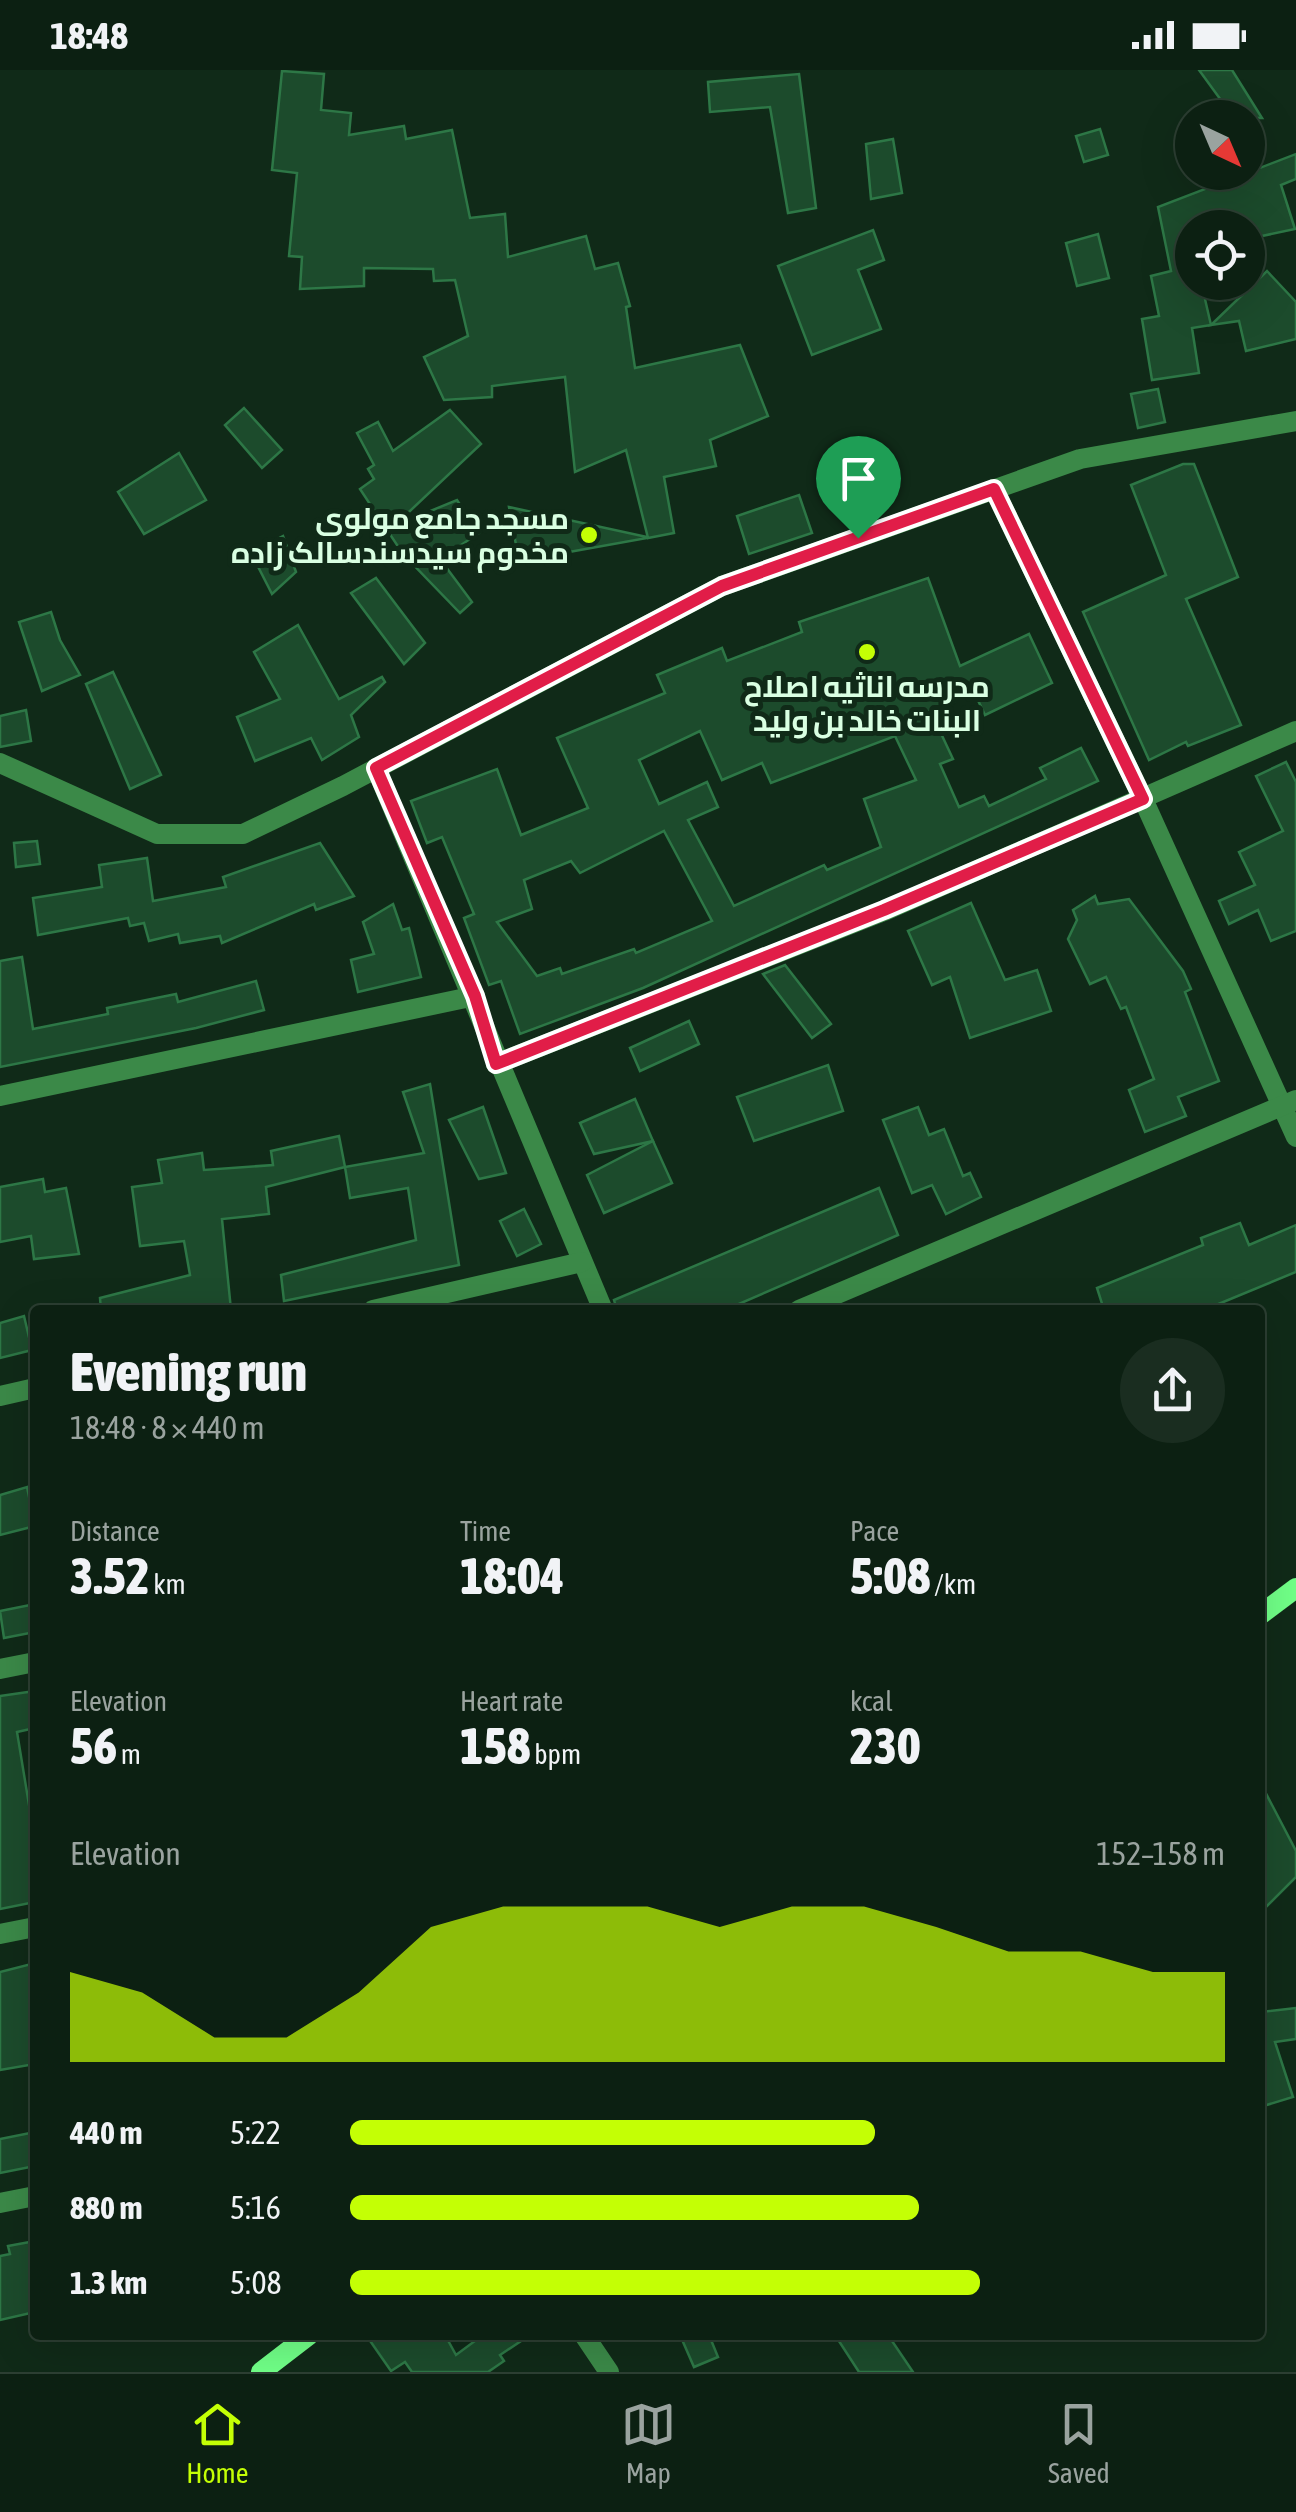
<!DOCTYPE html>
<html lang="en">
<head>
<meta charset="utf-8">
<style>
	body { margin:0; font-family:"Asap Condensed",Cairo,sans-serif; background:#1a2d20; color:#f1f3f6; height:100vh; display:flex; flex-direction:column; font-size:38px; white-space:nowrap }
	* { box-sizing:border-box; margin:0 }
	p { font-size:32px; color:#9aa39f }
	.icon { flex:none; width:55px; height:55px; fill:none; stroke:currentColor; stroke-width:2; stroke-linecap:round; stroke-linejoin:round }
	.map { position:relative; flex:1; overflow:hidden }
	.side { position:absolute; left:30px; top:1235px; width:1235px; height:1035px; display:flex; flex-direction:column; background:#0c2012; border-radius:10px; box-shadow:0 10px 40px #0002,0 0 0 2px #2c3e32 }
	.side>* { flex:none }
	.needle { width:65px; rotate:136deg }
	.fabs { position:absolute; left:1175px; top:30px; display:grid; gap:20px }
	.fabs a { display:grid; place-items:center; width:90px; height:90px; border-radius:50%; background:#0c2012; box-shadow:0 10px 40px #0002,0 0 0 2px #2c3e32; font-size:50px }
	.pin { position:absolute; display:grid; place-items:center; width:85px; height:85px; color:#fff; margin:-102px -42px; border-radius:50% 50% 50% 0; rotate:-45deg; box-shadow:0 0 10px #0007 }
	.pin .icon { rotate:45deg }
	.round { display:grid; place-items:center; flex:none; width:105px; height:105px; border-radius:52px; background:#1a2d20 }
	.head { display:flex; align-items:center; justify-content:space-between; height:170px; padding:0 40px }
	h1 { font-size:55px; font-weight:800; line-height:75px }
	.stats { display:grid; grid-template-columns:repeat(3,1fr); gap:15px; height:170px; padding:10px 40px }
	.stats div { display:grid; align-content:center }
	.stats b { font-size:50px; font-weight:800 }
	.stats small { font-size:28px; font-weight:400 }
	.stats p { font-size:28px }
	.chart { height:280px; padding:20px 40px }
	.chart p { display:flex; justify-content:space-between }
	.chart svg { width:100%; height:180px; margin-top:10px; fill:#c4ff05; opacity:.7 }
	ul { padding:0 40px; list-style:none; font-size:32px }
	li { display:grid; grid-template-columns:160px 120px 1fr; align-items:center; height:75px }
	li i { height:25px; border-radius:12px; background:#c4ff05 }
	.status { display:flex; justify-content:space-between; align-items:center; height:70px; padding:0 50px; background:#0c2012; direction:ltr }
	.status svg { height:28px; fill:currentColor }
	.dock { display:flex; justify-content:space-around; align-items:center; height:140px; border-top:2px solid #2c3e32; background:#0c2012; font-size:28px; color:#9aa39f }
	.dock a { display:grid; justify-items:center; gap:5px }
	.dock .selected { color:#c4ff05 }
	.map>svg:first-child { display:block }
	.building { fill:#1c4b2c; stroke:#2d7746; stroke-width:2.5; fill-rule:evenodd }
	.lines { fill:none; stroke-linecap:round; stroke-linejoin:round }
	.street { stroke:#3b8948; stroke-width:20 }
	.secondary { stroke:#70ff87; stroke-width:20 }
	.route-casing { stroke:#fff; stroke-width:20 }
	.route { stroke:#e11d48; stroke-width:12 }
	.poi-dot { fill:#c4ff05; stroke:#102a18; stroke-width:4 }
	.labels { text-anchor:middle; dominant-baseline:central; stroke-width:10; stroke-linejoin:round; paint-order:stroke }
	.poi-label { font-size:30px; font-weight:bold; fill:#d9ffe2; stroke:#102a18; text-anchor:end }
</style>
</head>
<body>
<div class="status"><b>18:48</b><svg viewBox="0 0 49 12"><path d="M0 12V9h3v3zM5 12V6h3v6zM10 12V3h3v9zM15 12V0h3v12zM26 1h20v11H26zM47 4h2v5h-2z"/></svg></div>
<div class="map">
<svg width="1296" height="2302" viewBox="0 0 1296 2302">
	<rect width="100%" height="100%" fill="#102a18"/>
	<g class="building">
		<path d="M1199,0H1232L1262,48H1234Z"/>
		<path d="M282,1L324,4L321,40L351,43L349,65L404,56L406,69L452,60L470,148L505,144L508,187L586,166L595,199L618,193L630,236L626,237L635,298L740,275L768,346L710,370L716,396L664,407L674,463L648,468L626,380L575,402L565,307L492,316V327L444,330L424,287L468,266L455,210L434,211L433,199L364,198V216L300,219L302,187L289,186L297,103L272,100Z"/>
		<path d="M799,4L816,138L788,143L770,37L710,42L708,12Z"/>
		<path d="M1100,59L1108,85L1084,92L1076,66Z"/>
		<path d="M893,69L902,123L871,129L866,74Z"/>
		<path d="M1296,84V109L1281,115L1295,159L1248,169V158H1188L1192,212H1201L1211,255L1192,258L1199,303L1152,310L1142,249L1159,246L1151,206L1171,201L1158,137Z"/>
		<path d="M873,160L884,190L858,200L881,259L812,285L778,196Z"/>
		<path d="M1098,164L1109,208L1077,216L1066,173Z"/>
		<path d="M1267,201L1296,232V269L1246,281L1239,251L1211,255Z"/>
		<path d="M1158,319L1165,352L1138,358L1131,324Z"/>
		<path d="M244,338L282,380L262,398L225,355Z"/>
		<path d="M450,340L481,374L394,456L457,430L479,463L440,489L472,532L460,543L403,484L360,419L374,409L368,399L374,395L357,363L378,352L393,381Z"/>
		<path d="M179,383L206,430L144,464L118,422Z"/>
		<path d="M1183,394H1194L1238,507L1186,529L1241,655L1188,676L1186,672L1149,690L1083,542L1166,505L1131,415Z"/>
		<path d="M799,425L812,463L749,484L737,446Z"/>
		<path d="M509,437L647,467V468L519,491Z"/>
		<path d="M283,466L296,502L272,524L251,483Z"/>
		<path d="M376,508L425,573L404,594L351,523Z"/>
		<path d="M928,508L960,596L1029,564L1052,613L985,645L974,622L931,642L953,689L940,694L959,737L984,726L989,736L1046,709L1040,698L1081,678L1098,711L643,918L520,964L501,911L489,915L464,848L474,844L442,767L427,773L411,731L497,699L521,765L588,738L557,668L665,623L657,605L722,578L727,591L802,562L799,552ZM700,661L722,710L762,693L771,713L895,666L916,710L864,729L881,777L827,800L824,795L734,836L688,750L718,737L707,712L659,734L639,690ZM664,761L712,851L636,883L634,879L562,904L560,898L537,906L497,852L532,839L524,810L571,791L580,803Z"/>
		<path d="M51,542L60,570L80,605L42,621L19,552Z"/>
		<path d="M298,555L339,629L382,607L385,612L351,645L359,667L322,690L311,668L255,691L237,647L280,629L254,582Z"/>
		<path d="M113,602L161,705L130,719L86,614Z"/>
		<path d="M26,640L31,671L0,677V646Z"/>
		<path d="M1286,692L1296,712V861L1271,871L1258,840L1229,854L1219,831L1255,815L1239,782L1283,761L1256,706Z"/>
		<path d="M37,771L40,794L16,797L14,773Z"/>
		<path d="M320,773L354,826L316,840L314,834L222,873L220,866L180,873L178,864L149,871L144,853L130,856L128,848L38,865L33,828L102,817L99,795L147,788L153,831L226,817L223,807Z"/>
		<path d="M1095,826L1098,834L1129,829L1183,901L1191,919L1185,922L1219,1011L1178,1027L1186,1046L1145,1062L1129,1020L1154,1009L1126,937L1121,939L1106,907L1090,914L1068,869L1077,850L1073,840Z"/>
		<path d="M971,833L1005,910L1037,900L1051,941L970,968L950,907L932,915L908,861Z"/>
		<path d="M393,834L402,860L409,858L421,907L358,922L351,890L374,884L363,852Z"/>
		<path d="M22,887L33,959L108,944L107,938L176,924L178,932L256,911L264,940L196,958L0,997V891Z"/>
		<path d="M785,895L831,954L812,968L763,904Z"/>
		<path d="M689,951L699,974L640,1001L630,978Z"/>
		<path d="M828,995L843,1041L754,1071L737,1027Z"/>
		<path d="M430,1014L459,1195L284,1231L281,1205L416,1170L408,1118L350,1128L345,1097L424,1083L403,1022Z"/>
		<path d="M635,1029L653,1071L594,1084L580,1053Z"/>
		<path d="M483,1037L506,1103L479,1109L449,1050Z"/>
		<path d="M918,1037L929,1065L944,1059L963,1106L970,1103L981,1127L946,1144L932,1115L912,1123L883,1050Z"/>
		<path d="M339,1066L345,1097L266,1117L269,1144L222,1149L231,1240H101L100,1228L190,1205L184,1171L140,1176L132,1117L162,1113L158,1090L202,1083L204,1100L273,1095L271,1081Z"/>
		<path d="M653,1071L672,1113L604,1143L587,1105Z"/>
		<path d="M43,1109L45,1122L66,1118L79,1184L34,1189L31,1166L0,1172V1117Z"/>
		<path d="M879,1118L898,1165L725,1240H617L614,1230Z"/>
		<path d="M524,1139L541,1174L517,1186L500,1151Z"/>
		<path d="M1240,1153L1249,1175L1296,1155V1202L1216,1235L1218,1240H1104L1097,1218L1203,1175L1201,1168Z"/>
		<path d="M24,1246L32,1280L0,1288V1253Z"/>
		<path d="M27,1417L35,1456L0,1465V1425Z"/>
		<path d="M35,1534V1562L4,1568L0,1541Z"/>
		<path d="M35,1621V1658L17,1662L31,1747L35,1746V1832L0,1839V1626Z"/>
		<path d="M1260,1712L1296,1781V1807L1260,1843Z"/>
		<path d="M35,1893V1994L0,2000V1902Z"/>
		<path d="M1296,1938V1969L1275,1972L1293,2027L1260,2037V1942Z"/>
		<path d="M35,2062V2096L0,2103V2069Z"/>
		<path d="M35,2171V2242L0,2250V2186L10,2184L8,2176Z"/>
		<path d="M366,2265H445L456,2285L483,2265H530L500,2285L504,2291L488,2302H412L405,2292L391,2301Z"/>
		<path d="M680,2265H709L718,2287L694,2297Z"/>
		<path d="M835,2265H888L913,2302H859Z"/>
	</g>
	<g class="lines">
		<g class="street">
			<path d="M994,419L1143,729L1296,1067"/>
			<path d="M0,693L157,764H243L343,716L722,516L1080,389L1296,351"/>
			<path d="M376,698L603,1240"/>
			<path d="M496,994L884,841L1296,661"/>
			<path d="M0,1026L475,926"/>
			<path d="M373,1240L582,1192"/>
			<path d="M799,1240L1296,1030"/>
			<path d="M0,1326L35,1318"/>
			<path d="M0,1599L35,1592"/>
			<path d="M0,1864L35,1857"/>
			<path d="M0,2133L35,2126"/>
			<path d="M584,2265L609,2302"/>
		</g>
		<g class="secondary">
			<path d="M1260,1545L1296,1518"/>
			<path d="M261,2302L309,2265"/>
		</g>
	</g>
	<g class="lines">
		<g class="route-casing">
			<path id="route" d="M994,419L1143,729L884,840L496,994L475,926L376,698L722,516Z"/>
		</g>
		<use href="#route" class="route"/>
	</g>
	<g class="poi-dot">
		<circle cx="589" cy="465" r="10"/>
		<circle cx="867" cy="582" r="10"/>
	</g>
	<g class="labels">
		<g class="poi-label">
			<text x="569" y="448">مسجد جامع مولوی<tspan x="569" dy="34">مخدوم سیدسندسالک زاده</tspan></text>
			<text x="867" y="616" text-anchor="middle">مدرسه اناثیه اصلاح<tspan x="867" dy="34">البنات خالد بن ولید</tspan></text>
		</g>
	</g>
</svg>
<div class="fabs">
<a><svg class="needle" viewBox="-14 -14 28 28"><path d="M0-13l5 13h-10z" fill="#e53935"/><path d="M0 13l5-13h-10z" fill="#9aa39f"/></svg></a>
<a><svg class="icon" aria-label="locate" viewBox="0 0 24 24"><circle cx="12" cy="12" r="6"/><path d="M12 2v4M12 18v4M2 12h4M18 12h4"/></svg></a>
</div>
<div class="pin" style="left:858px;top:468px;background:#1e9e55"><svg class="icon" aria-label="arrive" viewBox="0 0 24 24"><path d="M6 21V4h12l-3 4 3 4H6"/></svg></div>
<section class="side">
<div class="head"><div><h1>Evening run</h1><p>18:48 · 8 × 440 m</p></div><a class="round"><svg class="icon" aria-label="share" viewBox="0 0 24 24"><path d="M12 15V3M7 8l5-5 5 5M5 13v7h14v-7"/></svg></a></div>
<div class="stats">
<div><p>Distance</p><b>3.52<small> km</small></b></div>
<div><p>Time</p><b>18:04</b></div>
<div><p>Pace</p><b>5:08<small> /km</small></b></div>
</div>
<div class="stats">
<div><p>Elevation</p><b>56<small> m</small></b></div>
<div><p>Heart rate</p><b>158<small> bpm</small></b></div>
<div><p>kcal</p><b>230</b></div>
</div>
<div class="chart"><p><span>Elevation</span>152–158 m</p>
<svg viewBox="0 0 160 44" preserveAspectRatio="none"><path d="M0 44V22L10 27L20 38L30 38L40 27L50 11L60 6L70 6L80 6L90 11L100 6L110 6L120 11L130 17L140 17L150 22L160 22V44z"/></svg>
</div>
<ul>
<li><b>440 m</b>5:22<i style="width:60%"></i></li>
<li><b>880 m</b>5:16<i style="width:65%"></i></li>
<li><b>1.3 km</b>5:08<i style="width:72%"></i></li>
</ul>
</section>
</div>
<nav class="dock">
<a class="selected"><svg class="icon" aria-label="home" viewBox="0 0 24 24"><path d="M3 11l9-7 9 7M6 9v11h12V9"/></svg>Home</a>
<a><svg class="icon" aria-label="map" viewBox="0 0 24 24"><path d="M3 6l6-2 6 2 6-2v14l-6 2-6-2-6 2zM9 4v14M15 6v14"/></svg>Map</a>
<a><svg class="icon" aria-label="saved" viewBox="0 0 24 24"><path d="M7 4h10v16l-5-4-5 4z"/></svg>Saved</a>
</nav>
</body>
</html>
